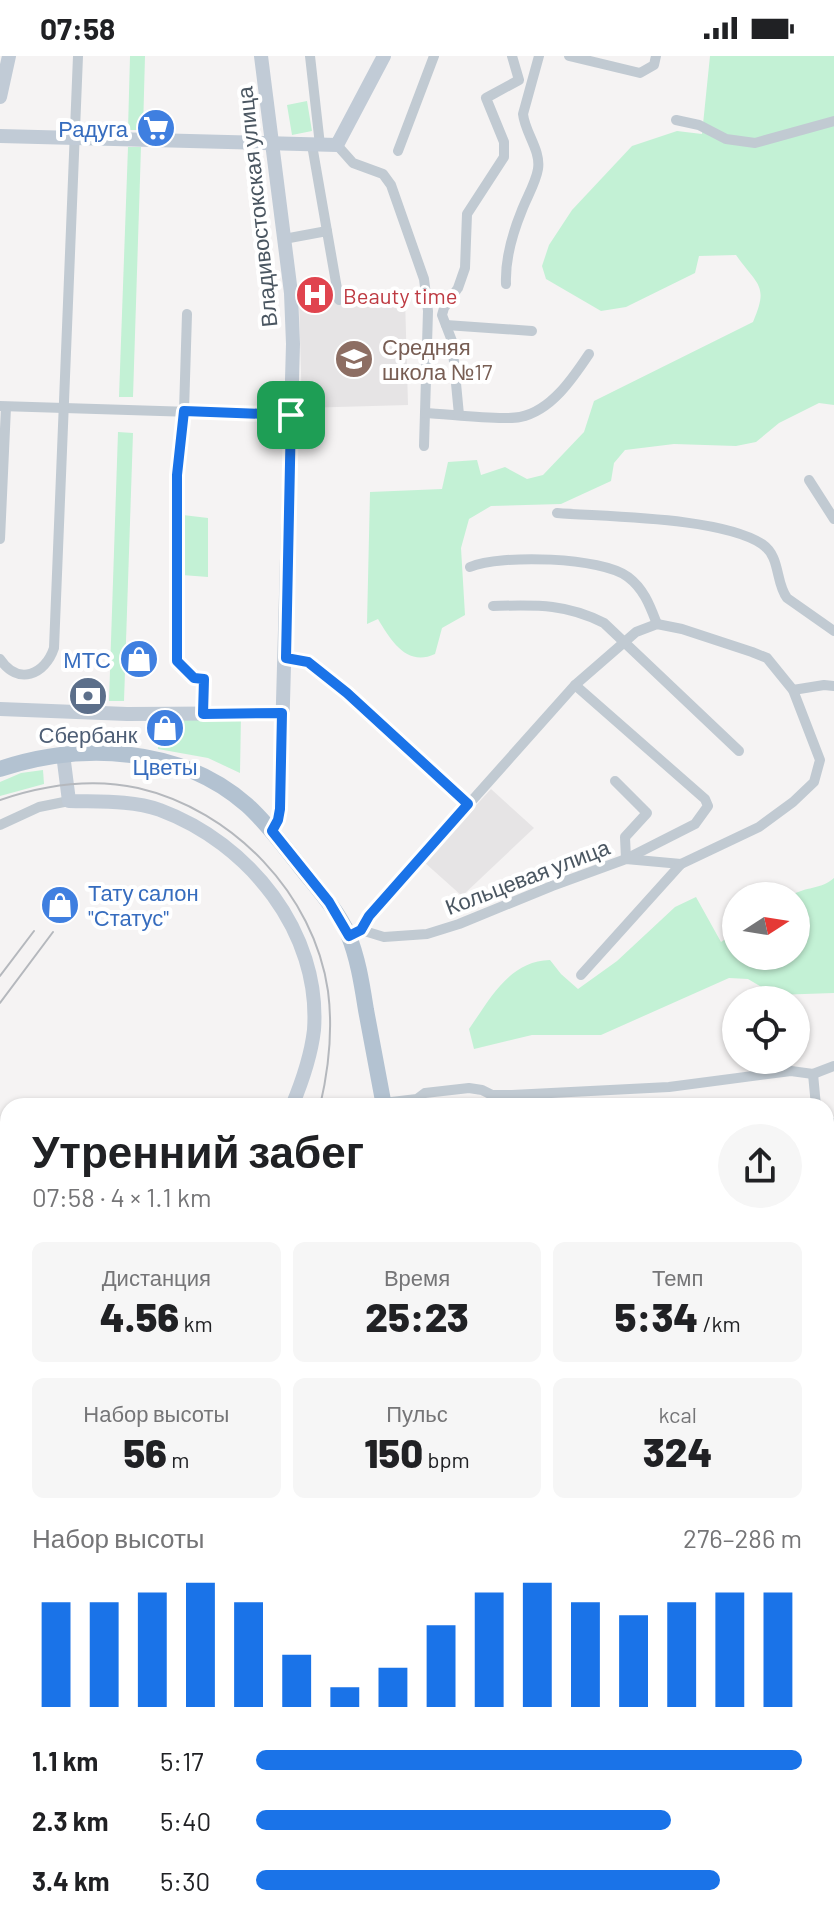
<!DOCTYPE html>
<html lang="ru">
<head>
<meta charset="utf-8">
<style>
	body { margin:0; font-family:Barlow,sans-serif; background:#f6f6f6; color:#202124; height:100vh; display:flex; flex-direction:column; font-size:30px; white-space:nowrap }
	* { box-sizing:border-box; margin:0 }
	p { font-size:26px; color:#757577 }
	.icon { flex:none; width:44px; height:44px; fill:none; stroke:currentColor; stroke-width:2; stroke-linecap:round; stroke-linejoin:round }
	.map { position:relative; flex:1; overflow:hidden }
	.panel { position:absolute; left:0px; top:1042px; width:834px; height:830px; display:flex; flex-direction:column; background:#fff; border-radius:24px 24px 0 0; box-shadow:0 2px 6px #0004 }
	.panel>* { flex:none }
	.needle { width:52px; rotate:78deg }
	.buttons { position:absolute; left:722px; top:826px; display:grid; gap:16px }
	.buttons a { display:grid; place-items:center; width:88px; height:88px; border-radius:50%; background:#fff; box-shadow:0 2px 6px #0004; font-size:40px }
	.pin { position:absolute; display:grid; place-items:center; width:68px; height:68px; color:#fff; margin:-34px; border-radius:16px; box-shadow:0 4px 12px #0006 }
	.round { display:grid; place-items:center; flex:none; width:84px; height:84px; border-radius:42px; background:#f6f6f6 }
	.summary { display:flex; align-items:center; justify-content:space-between; height:136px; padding:0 32px }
	h1 { font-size:44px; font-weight:800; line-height:60px }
	.metrics { display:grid; grid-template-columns:repeat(3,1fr); gap:12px; height:136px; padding:8px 32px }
	.metrics div { display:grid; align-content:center; border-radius:12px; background:#f6f6f6; text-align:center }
	.metrics b { font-size:40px; font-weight:800 }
	.metrics small { font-size:22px; font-weight:400 }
	.metrics p { font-size:22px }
	.chart { height:224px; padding:16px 32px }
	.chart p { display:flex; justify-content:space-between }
	.chart svg { width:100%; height:144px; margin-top:8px; stroke:#1a73e8; stroke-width:6 }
	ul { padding:0 32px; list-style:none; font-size:26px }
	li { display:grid; grid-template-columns:128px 96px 1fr; align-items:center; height:60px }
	li i { height:20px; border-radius:10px; background:#1a73e8 }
	.status { display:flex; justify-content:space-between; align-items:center; height:56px; padding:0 40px; background:#fff; direction:ltr }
	.status svg { height:22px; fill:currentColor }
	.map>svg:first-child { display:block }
	.education { fill:#e6e4e5 }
	.green { fill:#c3f1d5 }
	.water { fill:#90daee }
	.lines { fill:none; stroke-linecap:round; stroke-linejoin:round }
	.street { stroke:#c1cad2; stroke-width:10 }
	.secondary { stroke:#c1cbd6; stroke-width:14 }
	.primary { stroke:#b3c2d1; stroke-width:16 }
	.rail { stroke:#b5b8bd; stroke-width:2 }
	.route-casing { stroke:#fff; stroke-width:16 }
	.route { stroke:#1a73e8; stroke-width:10 }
	.labels { text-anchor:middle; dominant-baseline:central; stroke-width:8; stroke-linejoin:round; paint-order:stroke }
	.shop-label { font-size:22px; fill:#366cbe; stroke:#fff; text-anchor:end }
	.street-label { font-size:22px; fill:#4a5661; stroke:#fff }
	.health-label { font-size:22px; fill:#be3a42; stroke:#fff; text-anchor:start }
	.education-label { font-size:22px; fill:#785e54; stroke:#fff; text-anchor:start }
	.service-label { font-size:22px; fill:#4e5e75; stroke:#fff }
</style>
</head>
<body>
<div class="status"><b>07:58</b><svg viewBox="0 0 49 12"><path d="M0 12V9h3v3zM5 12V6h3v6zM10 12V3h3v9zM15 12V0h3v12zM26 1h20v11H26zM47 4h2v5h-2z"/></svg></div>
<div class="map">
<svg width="834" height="1871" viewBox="0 0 834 1871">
	<rect width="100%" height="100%" fill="#f5f3f3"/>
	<g class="education">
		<path d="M405,242L408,349L302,352L299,245Z"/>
		<path d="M491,733L534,772L462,840L424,806Z"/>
	</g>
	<g class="green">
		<path d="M130,0H145L143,74H128Z"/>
		<path d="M710,0H834V349L819,347L779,367L756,386L736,390L674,388L625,394L614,407L611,425L561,448L491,450L469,463L461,492L465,559L442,572L435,598C407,611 391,585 378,563L367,568L370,436L442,433L448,406L477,404L481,419L505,411L527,423L543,419L584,376L594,345L753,266C769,229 758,230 736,199L699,200L695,217L626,251L601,255L546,223L542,210L549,189L572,154L632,90L677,75L702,78Z"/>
		<path d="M307,45L312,75L292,79L287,49Z"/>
		<path d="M128,91H141L133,341H119Z"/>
		<path d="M118,376L133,377L124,645H109Z"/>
		<path d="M183,459L208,462V521L182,519Z"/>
		<path d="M241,660L240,717L208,702L158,693L160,662Z"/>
		<path d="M43,714L44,728L0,740V726L21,717Z"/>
		<path d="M834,822V937L775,939L748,923L729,922L601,979H532L474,993L469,973C490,943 509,905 550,904L561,918L578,933L617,905L675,851L696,841L721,886L736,876V900H796V840H791C805,830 821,834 834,822Z"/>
		<path d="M830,1150H834V1297L826,1300V1193L828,1192L826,1154Z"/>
		<path d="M834,1651V1871H605L603,1864H826V1667Z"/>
	</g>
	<path class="water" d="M0,1239L8,1242V1392L0,1409Z"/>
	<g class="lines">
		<g class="street">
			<path d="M310,0L320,89"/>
			<path d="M569,0L640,17L654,9L656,0"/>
			<path d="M676,64L699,69L726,83L755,87L834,65"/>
			<path d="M312,89L339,244"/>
			<path d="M337,89L353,107L383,118L391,129L424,223L428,255L424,390"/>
			<path d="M398,95L434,0"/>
			<path d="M284,183L327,175"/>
			<path d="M506,228C505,204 513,176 522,154C527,141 536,126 538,113C541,94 525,77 523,58L539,0"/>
			<path d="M187,258L184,355L177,419L175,596C179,612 188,621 204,623L203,658"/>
			<path d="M446,269L532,275"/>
			<path d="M0,350L291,359"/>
			<path d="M425,357C449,358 500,365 520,361C551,355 573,322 589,298"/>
			<path d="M459,359L452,285L442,259L444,252L458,232L465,212L467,158L504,101V86L486,42L519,24L512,0"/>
			<path d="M809,424L834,463"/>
			<path d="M557,457C608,461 720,461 762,488C781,501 775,526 787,542L834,575"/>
			<path d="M0,483L6,351"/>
			<path d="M470,511C501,498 602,501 628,521C644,533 650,550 657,568"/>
			<path d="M493,550C535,549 565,547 604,567L739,695"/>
			<path d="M286,602L308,606L347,637L468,748"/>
			<path d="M0,603C18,630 45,619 54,592L78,0"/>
			<path d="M575,629L705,743L708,750L695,768L626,803L625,781L647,757L615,725"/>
			<path d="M793,634L824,629L834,630"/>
			<path d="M0,769L39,751L69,745"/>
			<path d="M349,880L361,874L369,860L575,629L636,576L657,568L682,573L752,596L767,602L793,634L820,704L814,726L793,746L759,771L681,808L626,803L552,830L459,868L427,878L384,881L361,874"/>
			<path d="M581,919L681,808"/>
			<path d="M813,1018L816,1050"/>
			<path d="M383,1047L417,1043L425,1037L469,1032L482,1034L492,1039H512L669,1031L791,1015L813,1018L834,1010"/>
			<path d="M826,1069L834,1067"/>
			<path d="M826,1377L834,1374"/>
			<path d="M826,1537L834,1515"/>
			<path d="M310,1864L314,1871"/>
			<path d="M456,1871L480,1864"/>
		</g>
		<g class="secondary">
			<path d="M261,0L291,237L293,288L280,753L278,764L272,775"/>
			<path d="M0,41L9,0"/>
			<path d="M0,80L337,89L384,0"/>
			<path d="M0,653L127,658L282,657"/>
			<path d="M63,698L69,745C99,746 131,744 160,754C249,787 321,876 314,974C311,1000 302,1026 292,1050"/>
			<path d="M0,1670L8,1655"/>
		</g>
		<g class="primary">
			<path d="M0,713C81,686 180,690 247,749C267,767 282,788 299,809C316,831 336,852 348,878C358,902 362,929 366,954C372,986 378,1018 384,1050"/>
			<path d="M502,1864L514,1871"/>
		</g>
		<g class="rail">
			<path d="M0,744C44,729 92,722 138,732C233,754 314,838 328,935C333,974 329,1012 320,1050"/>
			<path d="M0,920L34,875"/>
			<path d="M0,947L53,876"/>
			<path d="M0,1759L8,1728"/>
			<path d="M0,1858L3,1871"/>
		</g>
	</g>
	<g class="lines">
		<g class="route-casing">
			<path id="route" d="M184,355L291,359L286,602L308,606L347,637L468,748L369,860L361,874L349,880L329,846L272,775L278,764L280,753L282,657L203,658L204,623L194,622L177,605V419Z"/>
		</g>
		<use href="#route" class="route"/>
	</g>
	<defs>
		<g id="supermarket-disc" transform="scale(2)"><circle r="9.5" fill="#3f7fe0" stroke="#fff"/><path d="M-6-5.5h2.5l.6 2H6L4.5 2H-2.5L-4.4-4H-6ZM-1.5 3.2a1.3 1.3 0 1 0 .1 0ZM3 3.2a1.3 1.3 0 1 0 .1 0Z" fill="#fff"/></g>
		<g id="hospital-disc" transform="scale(2)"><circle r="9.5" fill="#e0444e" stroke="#fff"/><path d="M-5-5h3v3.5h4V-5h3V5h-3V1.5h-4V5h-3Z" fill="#fff"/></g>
		<g id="school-disc" transform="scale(2)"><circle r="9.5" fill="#8d6e63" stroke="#fff"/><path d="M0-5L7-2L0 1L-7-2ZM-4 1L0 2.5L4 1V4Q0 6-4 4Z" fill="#fff"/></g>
		<g id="shop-disc" transform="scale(2)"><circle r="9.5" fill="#3f7fe0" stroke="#fff"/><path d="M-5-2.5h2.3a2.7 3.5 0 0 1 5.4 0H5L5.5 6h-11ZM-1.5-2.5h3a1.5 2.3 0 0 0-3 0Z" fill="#fff"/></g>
		<g id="bank-disc" transform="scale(2)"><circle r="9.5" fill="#5c6f8a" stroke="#fff"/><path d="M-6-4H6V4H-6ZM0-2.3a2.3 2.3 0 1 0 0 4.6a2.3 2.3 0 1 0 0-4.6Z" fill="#fff"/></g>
	</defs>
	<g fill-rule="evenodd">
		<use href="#supermarket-disc" x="156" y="72"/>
		<use href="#hospital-disc" x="315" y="239"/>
		<use href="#school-disc" x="354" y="303"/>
		<use href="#shop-disc" x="139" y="603"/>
		<use href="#bank-disc" x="88" y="640"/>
		<use href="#shop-disc" x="165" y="672"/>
		<use href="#shop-disc" x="60" y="849"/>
	</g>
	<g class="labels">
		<g class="shop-label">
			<text x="128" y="72">Радуга</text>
			<text x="111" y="603">МТС</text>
			<text x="165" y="710" text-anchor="middle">Цветы</text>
			<text x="88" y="836" text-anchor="start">Тату салон<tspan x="88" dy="25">"Статус"</tspan></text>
		</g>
		<g class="street-label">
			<text transform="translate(256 151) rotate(-96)">Владивостокская улица</text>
			<text transform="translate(527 820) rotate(-21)">Кольцевая улица</text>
		</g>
		<g class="health-label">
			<text x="343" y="239">Beauty time</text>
		</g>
		<g class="education-label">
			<text x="382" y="290">Средняя<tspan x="382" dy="25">школа №17</tspan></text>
		</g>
		<g class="service-label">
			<text x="88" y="678">Сбербанк</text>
		</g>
	</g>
</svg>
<div class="buttons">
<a><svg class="needle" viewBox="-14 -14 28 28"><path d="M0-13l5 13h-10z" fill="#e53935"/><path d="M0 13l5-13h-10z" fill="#757577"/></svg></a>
<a><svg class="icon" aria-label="locate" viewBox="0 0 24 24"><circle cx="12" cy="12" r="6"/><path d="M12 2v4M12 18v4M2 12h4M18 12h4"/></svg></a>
</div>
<div class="pin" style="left:291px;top:359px;background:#1e9e55"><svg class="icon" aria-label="arrive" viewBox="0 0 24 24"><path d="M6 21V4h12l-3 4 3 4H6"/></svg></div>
<section class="panel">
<div class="summary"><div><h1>Утренний забег</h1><p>07:58 · 4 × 1.1 km</p></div><a class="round"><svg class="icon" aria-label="share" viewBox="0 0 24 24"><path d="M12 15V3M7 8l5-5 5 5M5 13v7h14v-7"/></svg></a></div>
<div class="metrics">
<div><p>Дистанция</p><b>4.56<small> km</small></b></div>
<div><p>Время</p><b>25:23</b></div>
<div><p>Темп</p><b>5:34<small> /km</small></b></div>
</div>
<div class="metrics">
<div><p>Набор высоты</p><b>56<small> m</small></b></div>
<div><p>Пульс</p><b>150<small> bpm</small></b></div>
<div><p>kcal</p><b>324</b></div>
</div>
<div class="chart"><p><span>Набор высоты</span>276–286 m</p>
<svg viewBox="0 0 160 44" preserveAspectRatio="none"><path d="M5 44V12M15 44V12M25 44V9M35 44V6M45 44V12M55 44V28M65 44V38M75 44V32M85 44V19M95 44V9M105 44V6M115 44V12M125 44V16M135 44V12M145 44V9M155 44V9"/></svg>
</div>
<ul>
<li><b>1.1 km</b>5:17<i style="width:100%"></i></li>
<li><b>2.3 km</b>5:40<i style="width:76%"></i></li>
<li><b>3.4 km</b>5:30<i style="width:85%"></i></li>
</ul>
</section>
</div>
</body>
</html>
